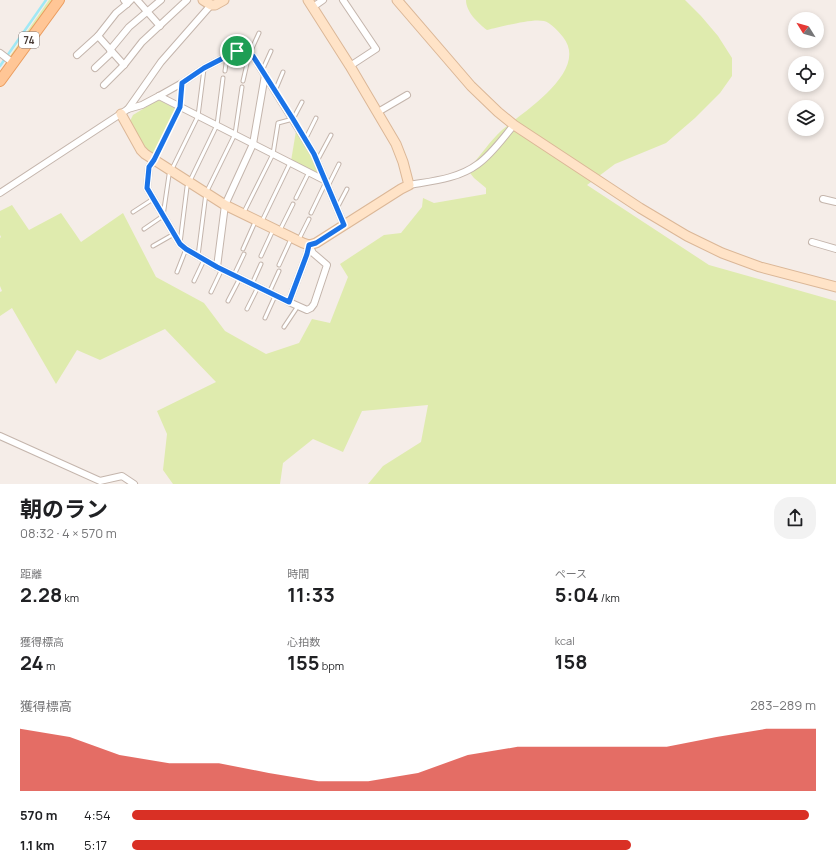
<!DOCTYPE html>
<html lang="ja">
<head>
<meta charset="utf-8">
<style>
	body { margin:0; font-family:Manrope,"Noto Sans JP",sans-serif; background:#f2f2f2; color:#202124; height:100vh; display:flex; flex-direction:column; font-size:15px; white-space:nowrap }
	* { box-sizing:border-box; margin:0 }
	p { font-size:13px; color:#757577 }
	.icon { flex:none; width:22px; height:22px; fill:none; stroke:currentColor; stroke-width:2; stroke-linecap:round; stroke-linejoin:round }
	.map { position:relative; height:484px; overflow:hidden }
	.side { display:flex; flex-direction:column; background:#fff; flex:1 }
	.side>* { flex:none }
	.needle { width:26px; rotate:307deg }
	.tools { position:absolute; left:788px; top:12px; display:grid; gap:8px }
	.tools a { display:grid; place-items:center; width:36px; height:36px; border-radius:50%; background:#fff; box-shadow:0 2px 6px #0003; font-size:20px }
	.pin { position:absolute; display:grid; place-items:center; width:34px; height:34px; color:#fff; margin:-17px; border:2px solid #fff; border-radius:50%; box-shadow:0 1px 4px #0007 }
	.round { display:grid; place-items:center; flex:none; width:42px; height:42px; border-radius:16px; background:#f2f2f2 }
	.overview { display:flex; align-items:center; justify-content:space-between; height:68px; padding:0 20px }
	h1 { font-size:22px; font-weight:700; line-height:30px }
	.figures { display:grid; grid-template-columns:repeat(3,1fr); gap:6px; height:68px; padding:4px 20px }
	.figures div { display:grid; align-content:center }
	.figures b { font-size:20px; font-weight:700 }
	.figures small { font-size:11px; font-weight:400 }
	.figures p { font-size:11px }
	.chart { height:112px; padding:8px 20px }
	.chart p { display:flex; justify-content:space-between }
	.chart svg { width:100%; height:72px; margin-top:4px; fill:#d93025; opacity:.7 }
	ul { padding:0 20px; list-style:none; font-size:13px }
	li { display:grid; grid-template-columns:64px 48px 1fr; align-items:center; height:30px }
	li i { height:10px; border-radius:5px; background:#d93025 }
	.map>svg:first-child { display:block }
	.green { fill:#dfebae }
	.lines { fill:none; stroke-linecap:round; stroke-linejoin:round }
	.stream { stroke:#a0e8f5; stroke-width:2.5 }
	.lane-casing { stroke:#c4b5ac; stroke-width:5 }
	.street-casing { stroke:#c4b5ac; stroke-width:8 }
	.secondary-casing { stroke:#dbb797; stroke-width:11 }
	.primary-casing { stroke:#eb9d5f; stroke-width:12 }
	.lane { stroke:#fff; stroke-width:3 }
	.street { stroke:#fff; stroke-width:6 }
	.secondary { stroke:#ffe3c7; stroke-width:9 }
	.primary { stroke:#ffc696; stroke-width:10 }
	.route-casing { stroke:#fff; stroke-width:8 }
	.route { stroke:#1a73e8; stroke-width:5 }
	.labels { text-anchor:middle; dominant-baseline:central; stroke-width:4; stroke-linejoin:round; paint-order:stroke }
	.shield { fill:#fff; stroke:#807672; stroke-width:1 }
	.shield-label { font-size:10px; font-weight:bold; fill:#493c36 }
</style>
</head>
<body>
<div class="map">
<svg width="836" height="484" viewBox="0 0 836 484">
	<rect width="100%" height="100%" fill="#f5ede8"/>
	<g class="green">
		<path d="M49,0H58L15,57L10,56Z"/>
		<path d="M466,0H685L701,16L718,36L732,58V76L720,93L695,118L666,143L615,164L587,185L709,265L836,301V484H368L383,466L421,442L428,405L362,411L343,452L313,439L283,463L280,484H173L163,470L167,434L157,411L216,382L165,329L100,360L77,350L56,384L12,308L0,316V292L2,291L0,286V238L1,237L0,235V211L12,205L29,230L61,213L81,242L123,213L156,277L204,303L225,331L266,354L299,343L312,319L330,323L348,277L340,264L384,235L401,233L422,207L423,198L434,203L486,194V188L474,178L470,173L471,166C481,155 490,141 501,131C523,112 590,71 563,37C559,32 550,22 544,21C532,18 501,27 487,30C478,23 466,12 466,0Z"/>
		<path d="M156,101H161L176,109L154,155L145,148L130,121L133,115Z"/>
		<path d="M296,131L312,156L318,170L316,174L291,161Z"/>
	</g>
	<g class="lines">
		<path class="stream" d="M0,66L46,0"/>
		<g class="lane-casing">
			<g id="lane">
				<path d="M225,71L227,57"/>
				<path d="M262,71L271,51"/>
				<path d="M243,81L249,55L259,33"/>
				<path d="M275,91L283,72"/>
				<path d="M305,140L316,118"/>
				<path d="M155,158L180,107L182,84"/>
				<path d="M317,161L331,135"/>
				<path d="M328,186L339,164"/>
				<path d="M296,198L309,172"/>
				<path d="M337,208L347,189"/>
				<path d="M133,212L153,199"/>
				<path d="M244,212L273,154L278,123L293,119L302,102"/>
				<path d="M311,213L325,184"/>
				<path d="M262,221L290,163"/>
				<path d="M144,229L163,216L169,175L198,116L204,69"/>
				<path d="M280,230L293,204"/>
				<path d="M299,239L309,219"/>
				<path d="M180,243L187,187L217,125L223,78"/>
				<path d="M153,246L174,234"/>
				<path d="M243,249L255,222"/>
				<path d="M198,256L206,193L235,134L242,87"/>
				<path d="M261,256L273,230"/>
				<path d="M279,265L291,239"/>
				<path d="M177,272L186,249"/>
				<path d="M234,275L244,254"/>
				<path d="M194,281L204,260"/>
				<path d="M252,284L261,264"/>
				<path d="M211,292L222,269"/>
				<path d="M269,293L279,271"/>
				<path d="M228,301L240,278"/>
				<path d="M247,309L258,287"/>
				<path d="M265,318L275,296"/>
				<path d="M284,327L298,306"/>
			</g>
		</g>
		<g class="street-casing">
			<g id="street">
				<path d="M124,0L127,4L131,0"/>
				<path d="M137,0L160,26"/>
				<path d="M343,0L376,49L350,66"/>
				<path d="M127,4L116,13L98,36L124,65L142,42L187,0"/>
				<path d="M313,7L323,0"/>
				<path d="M110,50L129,27L161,0"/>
				<path d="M0,53L13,63"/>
				<path d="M77,55L98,36"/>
				<path d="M95,68L112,52"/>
				<path d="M104,85L124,65"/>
				<path d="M159,96L324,180"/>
				<path d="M128,109L142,105L159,96L182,83L204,68L237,51L253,56L314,154L344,225"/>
				<path d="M378,112L407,95"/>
				<path d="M154,160L149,167L147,188L180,244L186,249L217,267L289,302L307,254L309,245"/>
				<path d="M409,185C432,181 458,179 478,164C492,154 503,138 514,125"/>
				<path d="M0,193L128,109L161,62L211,5"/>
				<path d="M823,199L836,202"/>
				<path d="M812,242L836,249"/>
				<path d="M217,267L225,205L253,144L265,75"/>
				<path d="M289,302L307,310L311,308L314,304L327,265L313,253L309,245"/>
				<path d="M0,436L100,481L122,476L134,484"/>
			</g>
		</g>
		<g class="secondary-casing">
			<g id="secondary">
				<path d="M203,0L211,5H215L224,0"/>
				<path d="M397,0L471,86L498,112L514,125L640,208L687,236L722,253L760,267L836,287"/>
				<path d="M121,114L141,150L145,154L225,205L303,243L309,245L316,243L401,189L409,185L403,162L396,144L350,66L308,0"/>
			</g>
		</g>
		<g class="primary-casing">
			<path id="primary" d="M0,81L59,0"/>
		</g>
		<use href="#lane" class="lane"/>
		<use href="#street" class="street"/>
		<use href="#secondary" class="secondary"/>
		<use href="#primary" class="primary"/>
	</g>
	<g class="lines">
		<g class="route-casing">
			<path id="route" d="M237,51L253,56L293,119L314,154L344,225L316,243L309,245L307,254L289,302L217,267L186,249L180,244L147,188L149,167L154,160L180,107L182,83L204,68Z"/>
		</g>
		<use href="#route" class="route"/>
	</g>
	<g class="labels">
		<rect class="shield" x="19" y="32" width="20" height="16" rx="3"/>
		<g class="shield-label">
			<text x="29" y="40">74</text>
		</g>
	</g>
</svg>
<div class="tools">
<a><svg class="needle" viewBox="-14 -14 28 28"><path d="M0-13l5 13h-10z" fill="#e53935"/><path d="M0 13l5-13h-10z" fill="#757577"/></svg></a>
<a><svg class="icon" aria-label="locate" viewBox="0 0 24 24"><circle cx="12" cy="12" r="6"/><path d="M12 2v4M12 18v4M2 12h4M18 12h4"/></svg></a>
<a><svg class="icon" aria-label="layers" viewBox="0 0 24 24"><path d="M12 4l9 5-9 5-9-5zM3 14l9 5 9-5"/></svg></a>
</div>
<div class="pin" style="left:237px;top:51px;background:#1e9e55"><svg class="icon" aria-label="arrive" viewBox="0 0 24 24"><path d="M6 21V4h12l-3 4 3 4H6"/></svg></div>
</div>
<section class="side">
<div class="overview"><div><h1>朝のラン</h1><p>08:32 · 4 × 570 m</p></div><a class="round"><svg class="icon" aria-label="share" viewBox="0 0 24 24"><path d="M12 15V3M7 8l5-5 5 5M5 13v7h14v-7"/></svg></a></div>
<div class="figures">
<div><p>距離</p><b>2.28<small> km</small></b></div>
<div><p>時間</p><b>11:33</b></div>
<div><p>ペース</p><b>5:04<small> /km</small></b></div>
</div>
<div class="figures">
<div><p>獲得標高</p><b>24<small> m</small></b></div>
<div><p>心拍数</p><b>155<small> bpm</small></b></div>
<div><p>kcal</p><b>158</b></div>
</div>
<div class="chart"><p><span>獲得標高</span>283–289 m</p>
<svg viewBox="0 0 160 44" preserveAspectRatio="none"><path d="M0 44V6L10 11L20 22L30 27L40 27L50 33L60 38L70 38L80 33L90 22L100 17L110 17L120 17L130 17L140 11L150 6L160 6V44z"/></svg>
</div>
<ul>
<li><b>570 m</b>4:54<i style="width:99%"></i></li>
<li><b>1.1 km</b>5:17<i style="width:73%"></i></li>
</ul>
</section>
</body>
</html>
